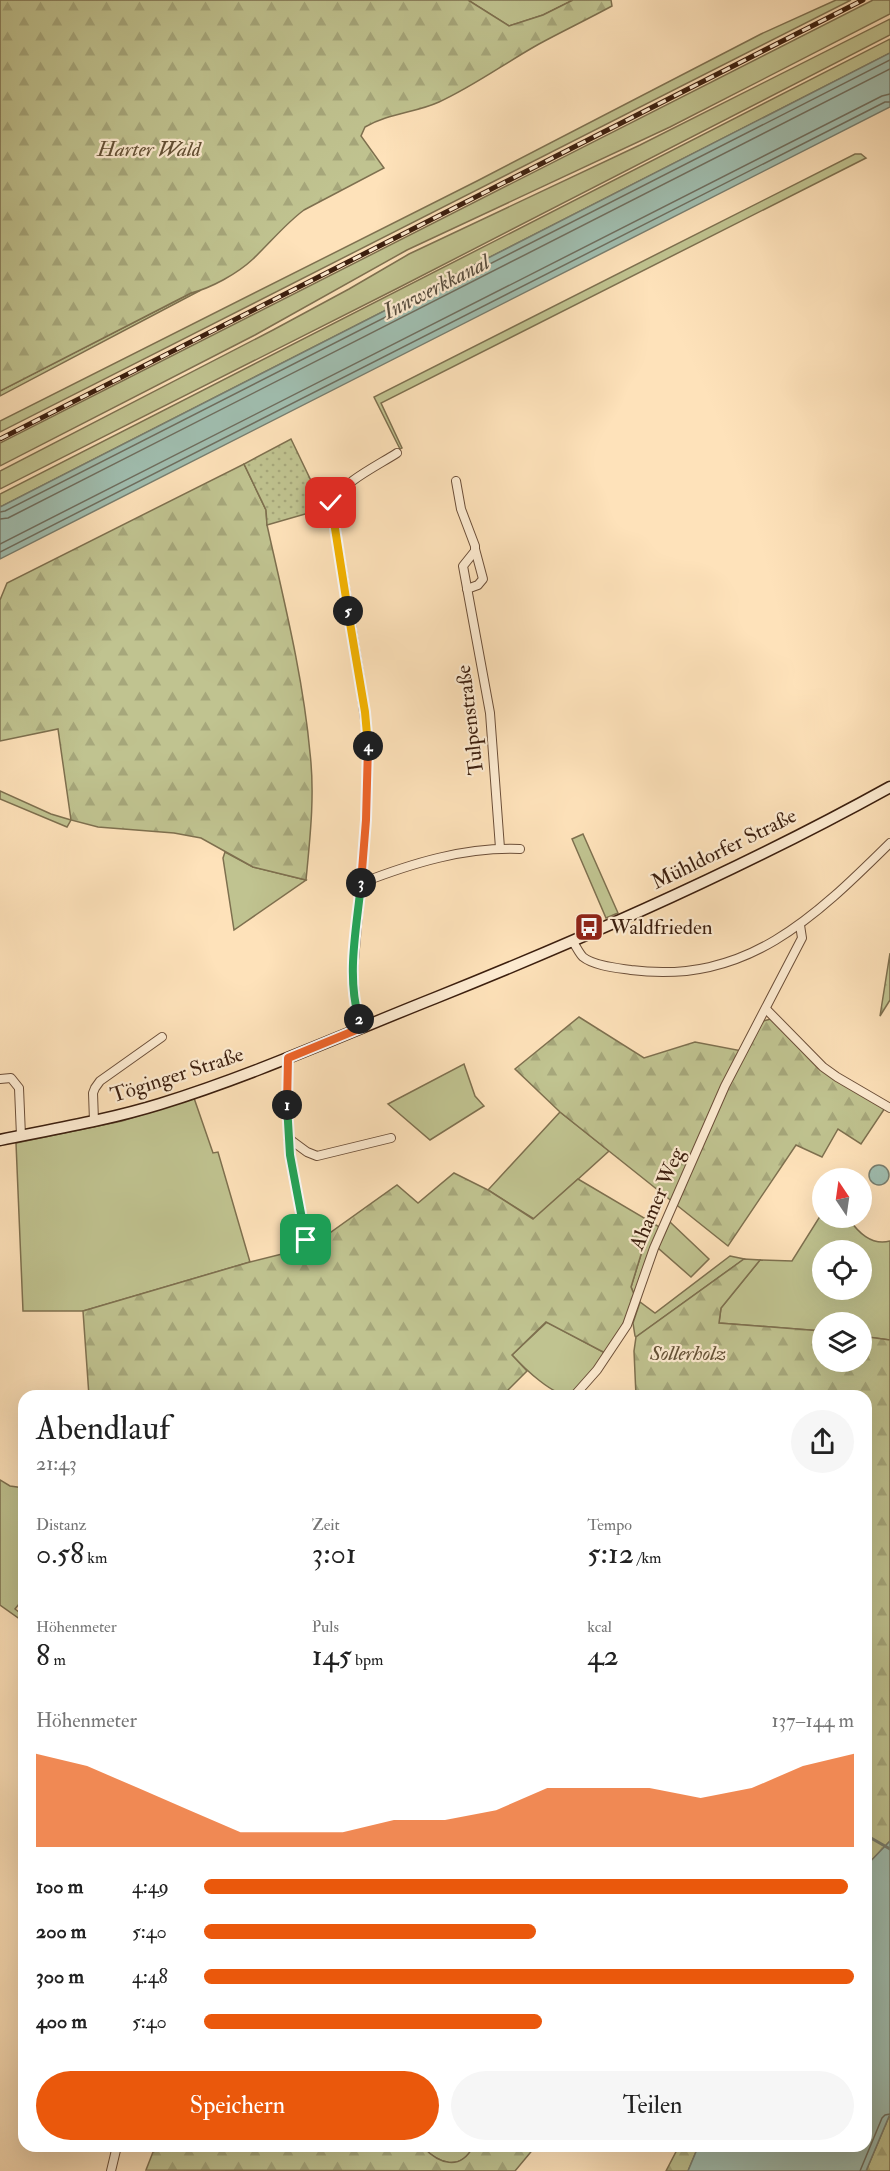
<!DOCTYPE html>
<html lang="de">
<head>
<meta charset="utf-8">
<style>
	body { margin:0; font-family:"IM FELL Double Pica",serif; background:#f6f6f6; color:#222; height:100vh; display:flex; flex-direction:column; font-size:22px; white-space:nowrap }
	* { box-sizing:border-box; margin:0 }
	p { font-size:20px; color:#767676 }
	.icon { flex:none; width:33px; height:33px; fill:none; stroke:currentColor; stroke-width:2; stroke-linecap:round; stroke-linejoin:round }
	.map { position:relative; flex:1; overflow:hidden }
	.panel { position:absolute; left:18px; top:1390px; width:854px; height:762px; display:flex; flex-direction:column; background:#fff; border-radius:18px; box-shadow:0 6px 24px #0002 }
	.panel>* { flex:none }
	.needle { width:39px; rotate:347deg }
	.tools { position:absolute; left:812px; top:1168px; display:grid; gap:12px }
	.tools a { display:grid; place-items:center; width:60px; height:60px; border-radius:50%; background:#fff; box-shadow:0 6px 24px #0002; font-size:30px }
	.pin { position:absolute; display:grid; place-items:center; width:51px; height:51px; color:#fff; margin:-26px; border-radius:12px; box-shadow:0 3px 9px #0006 }
	.km { position:absolute; width:30px; height:30px; margin:-15px; border-radius:50%; background:#222; color:#fff; font-size:16px; line-height:30px; text-align:center }
	.round { display:grid; place-items:center; flex:none; width:63px; height:63px; border-radius:32px; background:#f6f6f6 }
	.headline { display:flex; align-items:center; justify-content:space-between; height:102px; padding:0 18px }
	h1 { font-size:33px; font-weight:600; line-height:45px }
	.figures { display:grid; grid-template-columns:repeat(3,1fr); gap:9px; height:102px; padding:6px 18px }
	.figures div { display:grid; align-content:center }
	.figures b { font-size:30px; font-weight:600 }
	.figures small { font-size:16px; font-weight:400 }
	.figures p { font-size:16px }
	.chart { height:168px; padding:12px 18px }
	.chart p { display:flex; justify-content:space-between }
	.chart svg { width:100%; height:108px; margin-top:6px; fill:#ea580c; opacity:.7 }
	.primary-button { display:flex; gap:12px; margin-top:auto; padding:12px 18px }
	.primary-button a { flex:1; height:69px; border-radius:36px; background:#ea580c; color:#fff; font-size:24px; font-weight:600; line-height:69px; text-align:center }
	.primary-button a+a { background:#f6f6f6; color:#222 }
	ul { padding:0 18px; list-style:none; font-size:20px }
	li { display:grid; grid-template-columns:96px 72px 1fr; align-items:center; height:45px }
	li i { height:15px; border-radius:8px; background:#ea580c }
	.map>svg:first-child { display:block }
	.grass { fill:#c0c390; stroke:#7e704f; stroke-width:1.5; fill-rule:evenodd }
	.forest { fill:url(#forest-firs); stroke:#7e704f; stroke-width:1.5 }
	.park { fill:url(#park-dots); stroke:#7e704f; stroke-width:1.5 }
	.water { fill:#a0beb0; stroke:#787e6f; stroke-width:1.5 }
	.lines { fill:none; stroke-linecap:round; stroke-linejoin:round }
	.shore { stroke:#6e6e5f; stroke-width:1.5 }
	.stream { stroke:#787e6f; stroke-width:3 }
	.street-casing { stroke:#6c4f39; stroke-width:10 }
	.secondary-casing { stroke:#3b1e0e; stroke-width:13 }
	.street { stroke:#feecd2; stroke-width:8 }
	.secondary { stroke:#feecd2; stroke-width:10 }
	.rail-casing { stroke:#3b1e0e; stroke-width:5 }
	.rail { stroke:#feecd2; stroke-width:3; stroke-dasharray:9; stroke-linecap:butt }
	.split-1-casing { stroke:#fff; stroke-width:12 }
	.split-2-casing { stroke:#fff; stroke-width:12 }
	.split-3-casing { stroke:#fff; stroke-width:12 }
	.split-4-casing { stroke:#fff; stroke-width:12 }
	.split-5-casing { stroke:#fff; stroke-width:12 }
	.split-6-casing { stroke:#fff; stroke-width:12 }
	.split-1 { stroke:#22a559; stroke-width:8 }
	.split-2 { stroke:#f0652b; stroke-width:8 }
	.split-3 { stroke:#22a559; stroke-width:8 }
	.split-4 { stroke:#f0652b; stroke-width:8 }
	.split-5 { stroke:#f5b400; stroke-width:8 }
	.split-6 { stroke:#f5b400; stroke-width:8 }
	.labels { text-anchor:middle; dominant-baseline:central; stroke-width:4.5; stroke-linejoin:round; paint-order:stroke }
	.park-label { font-size:21px; font-style:italic; fill:#635035; stroke:#feecd2 }
	.street-label { font-size:21px; fill:#3b1e0e; stroke:#feecd2 }
	.poi-label { font-size:21px; fill:#3b1e0e; stroke:#feecd2; text-anchor:start }
	.water-label { font-size:22px; font-style:italic; fill:#594e3f; stroke:#feecd2 }
</style>
</head>
<body>
<div class="map">
<svg width="890" height="2171" viewBox="0 0 890 2171">
	<defs>
		<pattern id="forest-firs" width="22" height="20" patternUnits="userSpaceOnUse" patternTransform="scale(1.5)"><rect width="22" height="20" fill="#c0c390"/><path d="M5 1l3.5 6h-7zM16 11l3.5 6h-7z" fill="#a6a77b"/></pattern>
		<pattern id="park-dots" width="8" height="8" patternUnits="userSpaceOnUse" patternTransform="scale(1.5)"><rect width="8" height="8" fill="#c0c390"/><path d="M2 2h.1M6 6h.1" fill="none" stroke="#a6a77b" stroke-width="1.8" stroke-linecap="round"/></pattern>
	</defs>
	<rect width="100%" height="100%" fill="#fee2ba"/>
	<filter id="stains"><feTurbulence type="fractalNoise" baseFrequency=".00333" numOctaves="4"/><feColorMatrix values="0 0 0 0 .2 0 0 0 0 .09 0 0 0 0 .02 0 0 0 .5 -.17"/></filter>
	<radialGradient id="worn" r=".72"><stop offset=".6" stop-color="#630" stop-opacity="0"/><stop offset="1" stop-color="#630" stop-opacity=".3"/></radialGradient>
	<g class="grass">
		<path d="M468,0H573L543,15L509,26Z"/>
		<path d="M836,0H851L0,432V421L477,181L761,34Z"/>
		<path d="M873,0H890V14L670,127L407,250L255,335L0,466V443Z"/>
		<path d="M890,19V35L398,288L0,489V471L273,330L349,289L409,254L640,145Z"/>
		<path d="M890,39V53L0,507V494Z"/>
		<path d="M855,154H861L866,158L381,403L402,448L400,449L374,397Z"/>
		<path d="M201,290L0,396V391L191,293Z"/>
		<path d="M0,791L51,814L71,820L67,827L0,799Z"/>
		<path d="M583,834L618,913L606,918L572,839Z"/>
		<path d="M225,852L253,867L306,880L234,930L223,858Z"/>
		<path d="M464,1064L475,1096L484,1106L430,1140L388,1104Z"/>
		<path d="M194,1098L213,1153L218,1152L250,1262L83,1311H23L16,1143L122,1121Z"/>
		<path d="M560,1112L609,1151L534,1219L488,1190Z"/>
		<path d="M822,1213V1218H848C858,1232 871,1246 890,1241V1340L861,1336V1323H822V1331L719,1323L721,1308L760,1260L792,1261ZM822,1251H861V1290H822Z"/>
		<path d="M651,1222L661,1228L636,1299L631,1287Z"/>
		<path d="M670,1222L709,1259L691,1277L658,1248Z"/>
		<path d="M730,1256L744,1259L636,1337L635,1336L633,1323L640,1302L655,1313Z"/>
		<path d="M547,1322L607,1354L571,1396C553,1396 525,1369 512,1355Z"/>
		<path d="M0,1480L10,1486L24,1488V1598L15,1609L24,1616V1622L0,1605Z"/>
		<path d="M423,2147H473C460,2171 439,2164 423,2147Z"/>
	</g>
	<g class="forest">
		<path d="M0,0H468L509,26L543,15L573,0H611L612,6C588,19 563,31 539,44C505,63 474,86 439,102C415,113 389,113 365,127L361,136L384,168L304,210C285,224 270,243 253,259C237,274 211,288 191,293L0,391Z"/>
		<path d="M244,464L266,510L267,525C284,601 303,676 310,753C315,795 310,838 306,880L253,867L201,838L174,833L98,827L71,820L58,729L0,741V600L7,583Z"/>
		<path d="M890,953V1000L880,1016Z"/>
		<path d="M579,1017L644,1058L695,1042L747,1052L763,1021L771,1019L818,1068L885,1108L861,1144L838,1129L822,1157L796,1145L728,1246L560,1112L515,1069Z"/>
		<path d="M454,1173L488,1190L533,1219L578,1179L651,1222L631,1287L636,1299L607,1354L546,1322L512,1355L527,1371L502,1396H89L83,1311L250,1262L310,1247L397,1185L418,1203Z"/>
		<path d="M744,1259L760,1260L721,1308L719,1323L822,1331V1362H861V1336L890,1340V1841L866,1866V1396H636L634,1351L636,1337Z"/>
		<path d="M890,2114V2171H866Z"/>
		<path d="M679,2146L698,2147L688,2171H666Z"/>
		<path d="M164,2147H423C439,2164 460,2171 473,2147H535L515,2171L146,2170L153,2152Z"/>
	</g>
	<path class="park" d="M291,439L316,491L324,499L326,508L267,525L266,510L244,464Z"/>
	<g class="water">
		<path d="M890,53V107L0,559V507Z"/>
		<circle cx="879" cy="1175" r="10"/>
		<path d="M890,1841V2114L866,2171H688L698,2147L866,2146V1866Z"/>
	</g>
	<g class="lines">
		<g class="shore">
			<path d="M0,512L5,511L890,60"/>
			<path d="M0,519L8,518L890,69"/>
			<path d="M0,544L882,96L890,94"/>
			<path d="M0,552L885,102H890"/>
			<path d="M860,2171L882,2118L885,2115L890,2114"/>
		</g>
		<path class="stream" d="M866,1842L871,1838L890,1849"/>
		<g class="street-casing">
			<g id="street">
				<path d="M456,481L461,509L475,546V551L463,566L490,713L500,848"/>
				<path d="M467,589L478,585L483,579L475,549"/>
				<path d="M361,883C413,863 464,847 520,849"/>
				<path d="M573,942C576,946 579,953 583,957C594,966 618,968 631,970C746,985 814,918 890,843"/>
				<path d="M766,1009L823,1067L837,1077L890,1108"/>
				<path d="M361,1028L355,999L353,972L366,821L368,743L359,673L331,503C343,482 377,466 397,453"/>
				<path d="M288,1057L287,1107L290,1155L306,1240"/>
				<path d="M0,1079L11,1078L19,1088L21,1136"/>
				<path d="M94,1121L93,1093L95,1088L100,1081L162,1037"/>
				<path d="M288,1138L307,1152L317,1156L391,1138"/>
				<path d="M574,1396L597,1370L627,1325L654,1248L725,1086L802,938L800,925"/>
				<path d="M111,2171L117,2146"/>
			</g>
		</g>
		<g class="secondary-casing">
			<path id="secondary" d="M0,1140C54,1129 108,1120 160,1104C254,1075 344,1034 435,998C590,936 744,868 890,787"/>
		</g>
		<use href="#street" class="street"/>
		<use href="#secondary" class="secondary"/>
		<g class="rail-casing">
			<path id="rail" d="M0,439L863,0"/>
		</g>
		<use href="#rail" class="rail"/>
	</g>
	<g class="lines">
		<g class="split-1-casing">
			<path id="split-1" d="M287,1105L290,1155L306,1240"/>
		</g>
		<g class="split-2-casing">
			<path id="split-2" d="M287,1105L288,1058L361,1028L359,1019"/>
		</g>
		<g class="split-3-casing">
			<path id="split-3" d="M359,1019C346,975 357,927 361,883"/>
		</g>
		<g class="split-4-casing">
			<path id="split-4" d="M361,883L366,820L368,746"/>
		</g>
		<g class="split-5-casing">
			<path id="split-5" d="M348,611L365,712L368,746"/>
		</g>
		<g class="split-6-casing">
			<path id="split-6" d="M331,503L348,611"/>
		</g>
		<use href="#split-1" class="split-1"/>
		<use href="#split-2" class="split-2"/>
		<use href="#split-3" class="split-3"/>
		<use href="#split-4" class="split-4"/>
		<use href="#split-5" class="split-5"/>
		<use href="#split-6" class="split-6"/>
	</g>
	<defs>
		<g id="bus-square" transform="scale(1.5)"><rect x="-9" y="-9" width="18" height="18" rx="4" fill="#8f2418" stroke="#feecd2"/><path d="M-5-6H5V4H4V6H2V4H-2V6H-4V4H-5ZM-3.5-4V0h7V-4ZM-3.5 1.2v1.5H-2V1.2ZM2 1.2v1.5H3.5V1.2Z" fill="#fff"/></g>
	</defs>
	<g fill-rule="evenodd">
		<use href="#bus-square" x="589" y="927"/>
	</g>
	<g class="labels">
		<g class="park-label">
			<text x="149" y="149">Harter Wald</text>
			<text x="688" y="1353">Sollerholz</text>
		</g>
		<g class="street-label">
			<text transform="translate(470 720) rotate(-97)">Tulpenstraße</text>
			<text transform="translate(724 849) rotate(-26)">Mühldorfer Straße</text>
			<text transform="translate(177 1075) rotate(-18)">Töginger Straße</text>
			<text transform="translate(657 1199) rotate(-67)">Ahamer Weg</text>
		</g>
		<g class="poi-label">
			<text x="610" y="927">Waldfrieden</text>
		</g>
		<g class="water-label">
			<text transform="translate(436 287) rotate(-27)">Innwerkkanal</text>
		</g>
	</g>
	<rect width="100%" height="100%" filter="url(#stains)"/>
	<rect width="100%" height="100%" fill="url(#worn)"/>
</svg>
<div class="tools">
<a><svg class="needle" viewBox="-14 -14 28 28"><path d="M0-13l5 13h-10z" fill="#e53935"/><path d="M0 13l5-13h-10z" fill="#767676"/></svg></a>
<a><svg class="icon" aria-label="locate" viewBox="0 0 24 24"><circle cx="12" cy="12" r="6"/><path d="M12 2v4M12 18v4M2 12h4M18 12h4"/></svg></a>
<a><svg class="icon" aria-label="layers" viewBox="0 0 24 24"><path d="M12 4l9 5-9 5-9-5zM3 14l9 5 9-5"/></svg></a>
</div>
<div class="pin" style="left:306px;top:1240px;background:#1e9e55"><svg class="icon" aria-label="arrive" viewBox="0 0 24 24"><path d="M6 21V4h12l-3 4 3 4H6"/></svg></div>
<div class="pin" style="left:331px;top:503px;background:#d93025"><svg class="icon" aria-label="check" viewBox="0 0 24 24"><path d="M5 12l5 5 9-10"/></svg></div>
<b class="km" style="left:287px;top:1105px">1</b>
<b class="km" style="left:359px;top:1019px">2</b>
<b class="km" style="left:361px;top:883px">3</b>
<b class="km" style="left:368px;top:746px">4</b>
<b class="km" style="left:348px;top:611px">5</b>
<section class="panel">
<div class="headline"><div><h1>Abendlauf</h1><p>21:43</p></div><a class="round"><svg class="icon" aria-label="share" viewBox="0 0 24 24"><path d="M12 15V3M7 8l5-5 5 5M5 13v7h14v-7"/></svg></a></div>
<div class="figures">
<div><p>Distanz</p><b>0.58<small> km</small></b></div>
<div><p>Zeit</p><b>3:01</b></div>
<div><p>Tempo</p><b>5:12<small> /km</small></b></div>
</div>
<div class="figures">
<div><p>Höhenmeter</p><b>8<small> m</small></b></div>
<div><p>Puls</p><b>145<small> bpm</small></b></div>
<div><p>kcal</p><b>42</b></div>
</div>
<div class="chart"><p><span>Höhenmeter</span>137–144 m</p>
<svg viewBox="0 0 160 44" preserveAspectRatio="none"><path d="M0 44V6L10 11L20 20L30 29L40 38L50 38L60 38L70 33L80 33L90 29L100 20L110 20L120 20L130 24L140 20L150 11L160 6V44z"/></svg>
</div>
<ul>
<li><b>100 m</b>4:49<i style="width:99%"></i></li>
<li><b>200 m</b>5:40<i style="width:51%"></i></li>
<li><b>300 m</b>4:48<i style="width:100%"></i></li>
<li><b>400 m</b>5:40<i style="width:52%"></i></li>
</ul>
<div class="primary-button"><a>Speichern</a><a>Teilen</a></div>
</section>
</div>
</body>
</html>
